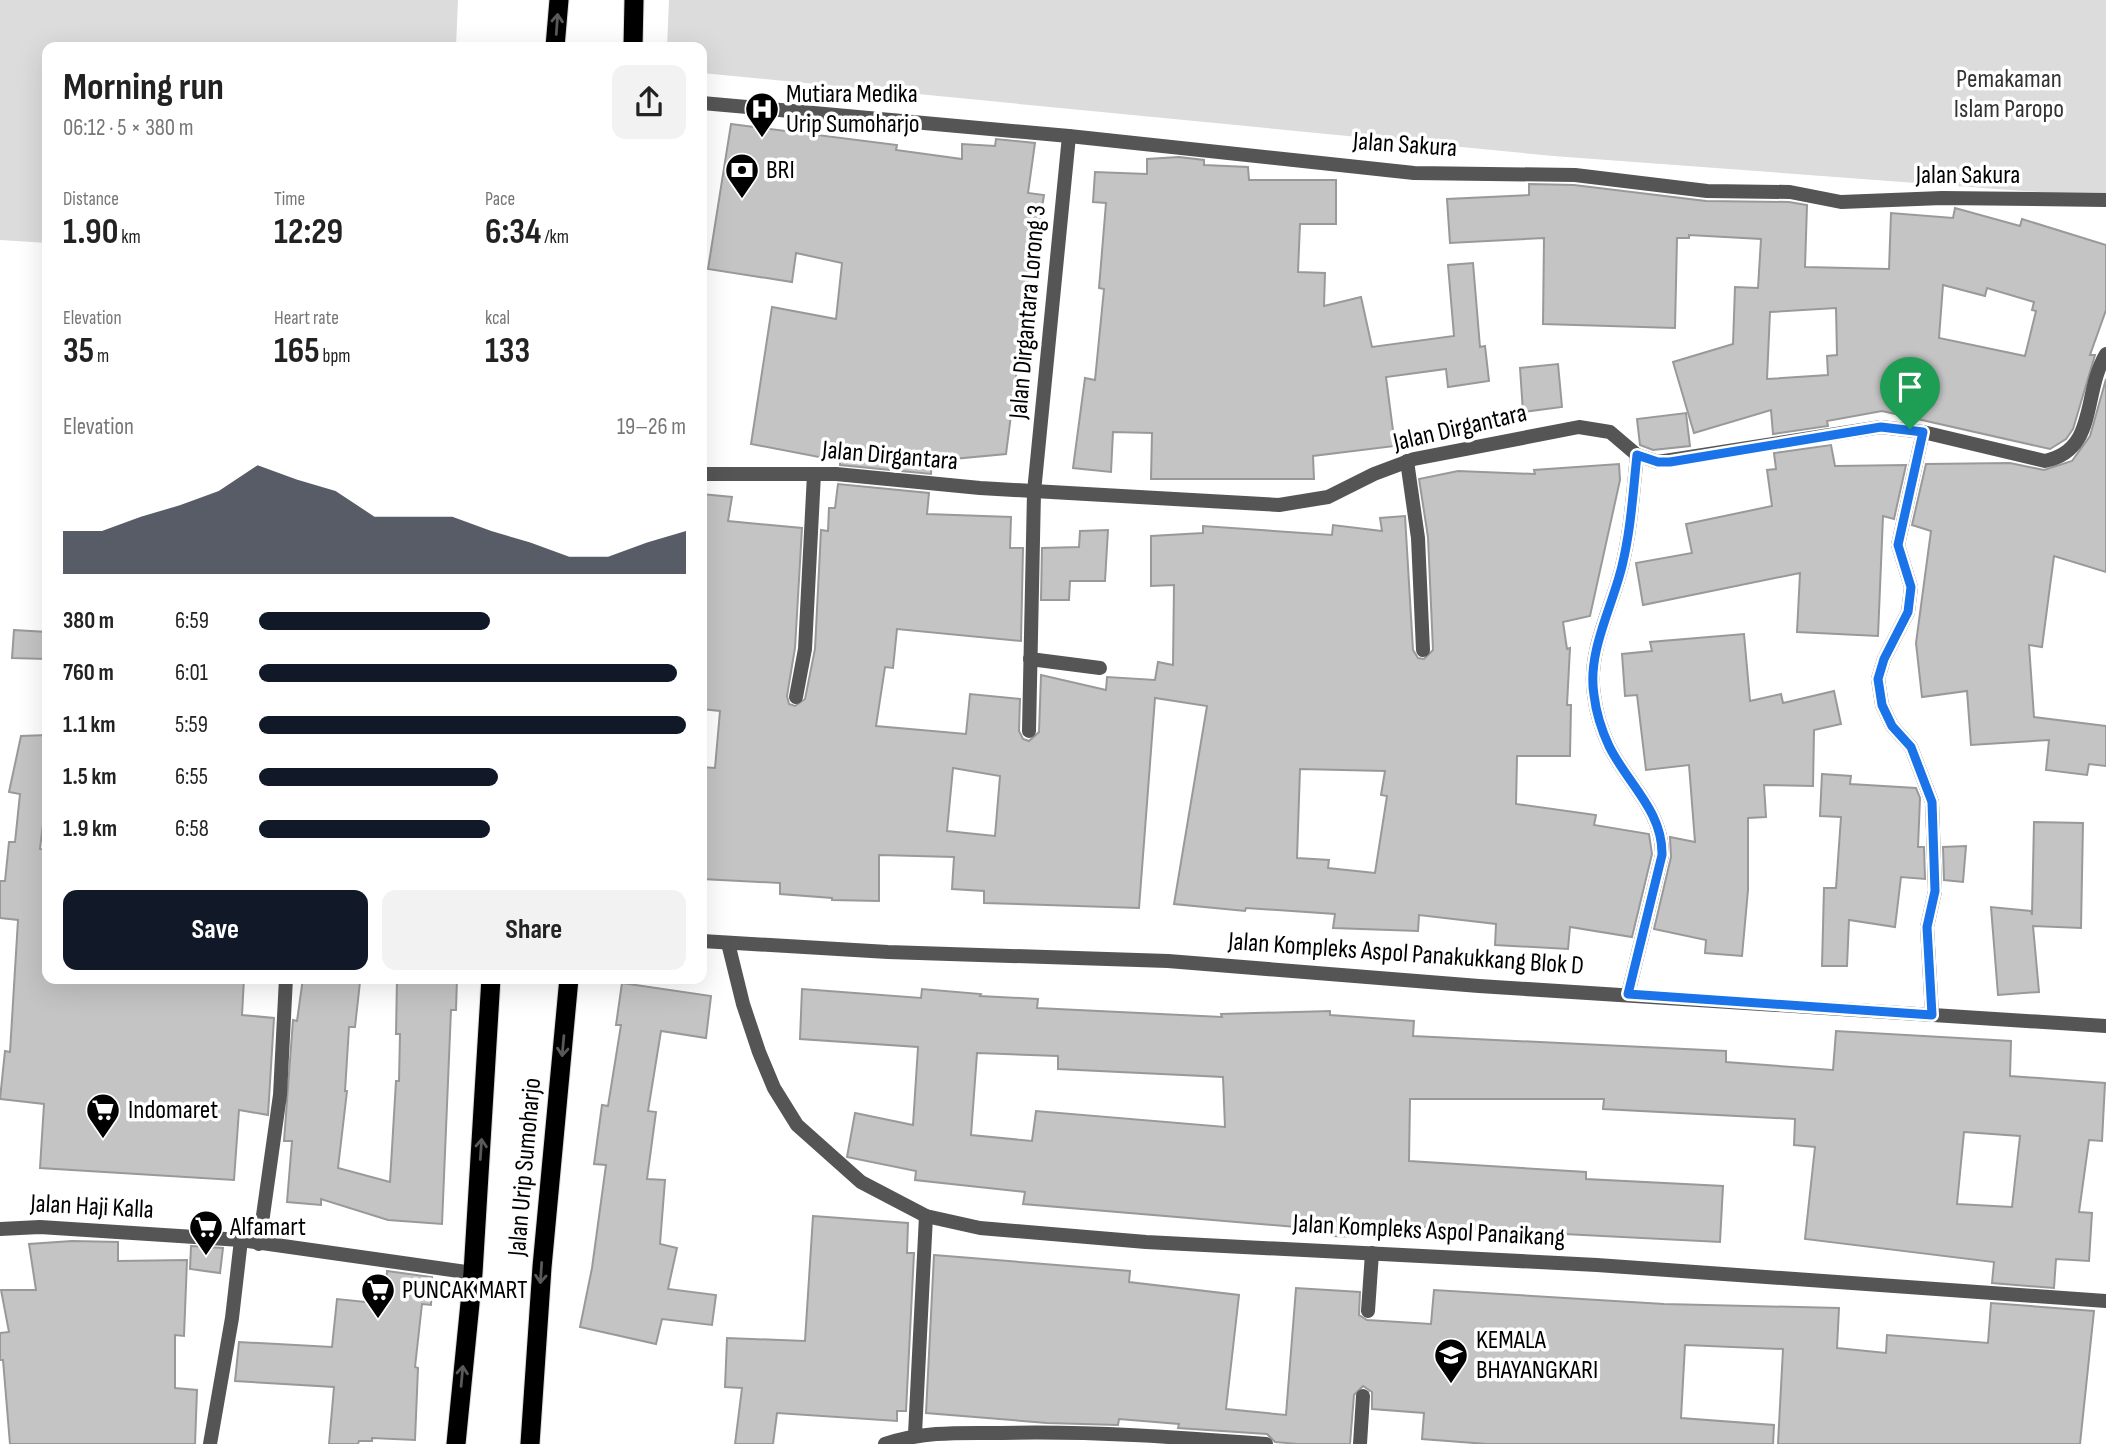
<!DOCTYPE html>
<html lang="en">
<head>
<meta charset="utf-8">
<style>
	body { margin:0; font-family:"Sofia Sans Condensed",sans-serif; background:#f2f2f2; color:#222; height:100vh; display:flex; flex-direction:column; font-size:26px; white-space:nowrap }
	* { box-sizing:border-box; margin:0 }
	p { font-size:23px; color:#767676 }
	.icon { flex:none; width:38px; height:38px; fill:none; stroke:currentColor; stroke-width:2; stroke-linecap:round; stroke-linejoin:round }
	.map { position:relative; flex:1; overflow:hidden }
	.sheet { position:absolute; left:42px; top:42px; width:665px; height:942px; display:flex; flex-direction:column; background:#fff; border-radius:14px; box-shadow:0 7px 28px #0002 }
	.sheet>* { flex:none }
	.pin { position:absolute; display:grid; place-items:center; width:60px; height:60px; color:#fff; margin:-72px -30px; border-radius:50% 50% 50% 0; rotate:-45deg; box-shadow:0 0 7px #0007 }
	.pin .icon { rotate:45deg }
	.round { display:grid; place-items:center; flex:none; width:74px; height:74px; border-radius:14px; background:#f2f2f2 }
	.headline { display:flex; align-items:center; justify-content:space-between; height:119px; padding:0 21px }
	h1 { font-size:38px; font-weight:700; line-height:52px }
	.metrics { display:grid; grid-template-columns:repeat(3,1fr); gap:10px; height:119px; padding:7px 21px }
	.metrics div { display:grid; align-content:center }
	.metrics b { font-size:35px; font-weight:700 }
	.metrics small { font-size:19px; font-weight:400 }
	.metrics p { font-size:19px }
	.chart { height:196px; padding:14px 21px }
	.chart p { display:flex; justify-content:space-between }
	.chart svg { width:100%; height:126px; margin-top:7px; fill:#111827; opacity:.7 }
	.action { display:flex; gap:14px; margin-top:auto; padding:14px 21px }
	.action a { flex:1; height:80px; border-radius:14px; background:#111827; color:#fff; font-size:28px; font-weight:700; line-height:80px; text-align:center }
	.action a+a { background:#f2f2f2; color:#222 }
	ul { padding:0 21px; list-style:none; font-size:23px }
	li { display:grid; grid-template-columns:112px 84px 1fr; align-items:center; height:52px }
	li i { height:18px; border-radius:9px; background:#111827 }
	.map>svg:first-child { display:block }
	.green { fill:#dcdcdc }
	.building { fill:#c4c4c4; stroke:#999; stroke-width:2; fill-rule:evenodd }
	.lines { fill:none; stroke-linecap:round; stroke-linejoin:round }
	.trunk-casing { stroke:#dbdbdb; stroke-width:21 }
	.minor { stroke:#555; stroke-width:14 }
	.trunk { stroke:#000; stroke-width:19 }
	.oneway { stroke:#595959 }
	.route-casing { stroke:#fff; stroke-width:14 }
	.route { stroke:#1a73e8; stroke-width:9 }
	.labels { text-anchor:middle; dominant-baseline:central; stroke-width:7; stroke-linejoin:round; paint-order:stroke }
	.park-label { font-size:26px; fill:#333; stroke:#fff }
	.poi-label { font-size:26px; fill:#000; stroke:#fff; text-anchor:start }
	.street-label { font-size:26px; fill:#000; stroke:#fff }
</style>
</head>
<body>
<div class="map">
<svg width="2106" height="1444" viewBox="0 0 2106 1444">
	<rect width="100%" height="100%" fill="#fff"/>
	<g class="green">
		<path d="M0,0H458L456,47H47V243L0,240Z"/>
		<path d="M669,0H2106V197L1553,156L702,73V47H667Z"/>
	</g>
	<g class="building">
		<path d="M731,124L897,145L896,150L962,159V144L995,146L996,139L1035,143L1028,193L1044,195L1037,237L1034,236L1006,454L932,461L931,474L840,465V461L751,444L772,307L836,319L842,263L796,253L792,282L708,269Z"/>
		<path d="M1179,157L1204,160V165L1248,167L1249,180H1336V224H1300L1298,272L1325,273L1324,306L1361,297L1372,347L1454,336L1448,265L1473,263L1480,347L1485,346L1489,381L1448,387L1446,369L1386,377L1395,446L1313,456L1314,479H1151L1152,433L1113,432L1111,472L1073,468L1085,378L1095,380L1104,289L1099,288L1106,203L1093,202L1095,172L1147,174V159Z"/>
		<path d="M1529,184L1574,185L1706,201L1789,202L1807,205L1805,267L1889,269L1891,213L1953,218L1955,208L2020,226L2022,219L2106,245V310L2090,355H2095L2073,429L2066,439L2050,449L1882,411L1827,421L1828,426L1773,434L1771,410L1694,433L1673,362L1733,344L1735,287L1758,288L1761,239L1689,235V238H1677L1675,328L1543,324L1544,238L1450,243L1447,199L1529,195ZM1943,285L1985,296L1987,288L2034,302L2032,310L2036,311L2025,356L1939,338ZM1836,308L1837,355L1827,356L1828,375L1767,379L1770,312Z"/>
		<path d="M1558,364L1562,407L1523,412L1520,368Z"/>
		<path d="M2106,379V572L2054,556L2042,647L2029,645L2034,717L2106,726V766L2089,764L2087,775L2046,770L2049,740L1971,745L1967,691L1922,697L1916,643L1931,531L1912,525L1926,464L2010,463L2044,470L2072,461L2090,436Z"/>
		<path d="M1686,413L1690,446L1653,450L1640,445L1637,419Z"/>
		<path d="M1831,445L1835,466L1906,465L1894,519L1883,516L1878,636L1797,632L1800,573L1643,605L1636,563L1692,553L1686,524L1772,506L1767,470L1776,469L1774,453Z"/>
		<path d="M1619,464L1620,480L1590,616L1563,622L1567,649L1570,648L1567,705H1571L1570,756H1517L1516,804L1596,815L1594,825L1649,834L1652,854L1632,937L1570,927L1568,949L1495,945L1496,924L1419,915L1418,931L1333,928L1335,914L1246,908L1245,911L1174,904L1207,706L1155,698L1139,908L984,903V891L952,889L954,857L879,855V901L832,900V898L780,894V883L702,879V767L715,768L720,711L702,709V494L732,497L728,521L802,528L795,648L787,696L789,704L795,706L805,699L815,649L821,530L828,531L829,508H835L838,484L929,493L927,514L1011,517L1010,548H1023L1021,641L897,629L893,668L885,667L876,726L966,734L970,694L1020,699L1019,731L1023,739L1029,741L1039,732L1041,675L1106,690L1107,677L1155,680L1158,662L1173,665L1174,585L1151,586V536L1203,533V526L1332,535L1333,525L1382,531L1380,518L1405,516L1413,650L1418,658L1424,659L1433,650L1428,537L1419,479L1458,471L1535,474L1534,470ZM953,768L1000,776L995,836L947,831ZM1300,769L1385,771L1381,795L1387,796L1375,873L1328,868L1329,860L1297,858Z"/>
		<path d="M1108,530L1105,581H1070L1069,600H1041L1042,548L1079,547L1080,531Z"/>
		<path d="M14,630L47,632V659L12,658Z"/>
		<path d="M1744,634L1750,701L1781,694L1783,703L1834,691L1841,724L1814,730L1813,786L1764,785L1766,817L1748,818V890L1742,956L1705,953L1706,940L1654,929L1671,857L1670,837L1695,842L1689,765L1646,770L1637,695L1625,696L1622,654L1652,651L1650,642Z"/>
		<path d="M47,735V790L40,849L47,850V978H244L242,1015L274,1018L268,1115L239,1110L234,1180L40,1168L44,1104L0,1099L5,1051L10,1052L18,920L0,918V881H5L9,842H15L20,794L9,792L21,736Z"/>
		<path d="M1822,774L1851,776L1850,784L1916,788L1920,798L1918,847H1924L1925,879L1901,877L1895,927L1849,920L1847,966H1822L1824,888H1836L1841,817L1820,816Z"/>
		<path d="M2034,822L2083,823L2081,928L2033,926L2039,992L1998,995L1991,907L2031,911L2032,915Z"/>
		<path d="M1966,846L1963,882L1944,880L1943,847Z"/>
		<path d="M303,978L360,982L355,1027H349L345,1091H347L338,1168L390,1182L396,1081H399L400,1034H396L397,978H457L456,1010H451L442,1224L388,1220L321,1199V1205L287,1202L292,1141H284L293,1020L297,1021Z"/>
		<path d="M622,983L711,996L706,1038L661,1031L648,1111L656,1112L647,1179L665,1180L660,1244L677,1248L668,1289L716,1295L712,1325L662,1319L656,1344L580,1327L592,1268L606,1165L594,1164L602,1105L608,1106L621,1025H616Z"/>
		<path d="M802,989L921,998L922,989L981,994L980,996L1038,999L1037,1008L1222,1017L1221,1014L1330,1011V1015L1414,1021L1413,1036L1726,1051V1062L1833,1070L1836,1031L2011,1041L2010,1076L2105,1083L2102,1141L2089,1140L2079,1212L2092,1213L2089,1261L2056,1259L2054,1288L1992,1283L1994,1262L1805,1239L1815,1147L1794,1145L1795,1119L1603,1109L1604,1099H1410L1409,1161L1586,1172V1179L1723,1186L1720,1242L1407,1226V1238L1331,1236V1230L1023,1204L1025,1192L915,1180L916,1171L847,1157L855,1113L913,1125L918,1047L800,1039ZM977,1053L1058,1056V1069L1223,1077L1225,1127L1036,1111L1032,1141L971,1135ZM1964,1132L2020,1136L2012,1207L1957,1204Z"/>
		<path d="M813,1216L908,1223L907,1253H914L906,1411H897V1421L777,1413L773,1444H735L742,1388L725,1387L727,1338L805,1341Z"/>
		<path d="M72,1241L118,1242V1261L187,1260L184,1336L175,1335V1388L197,1390L195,1444H10L3,1360H0V1333L9,1332L1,1290H36L29,1244Z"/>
		<path d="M191,1246L223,1248L220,1273L190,1269Z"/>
		<path d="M934,1255L1130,1271L1129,1282L1239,1295L1226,1409L1286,1415L1296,1288L1360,1292L1359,1315L1367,1320L1431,1324L1434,1290L1664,1304L1839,1308L1837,1348L1886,1353L1887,1335L1988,1343L1991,1303L2094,1311L2080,1444H1778L1783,1349L1685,1345L1681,1418L1774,1425L1773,1444H1487L1422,1439L1424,1413L1372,1409V1392L1363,1386L1354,1395L1350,1444H1298L1275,1442L1267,1434L1178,1428L1179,1424L1119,1419L1118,1425L1047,1423L926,1413Z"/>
		<path d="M387,1271L432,1277L431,1305L422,1304L415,1367L418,1368L415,1440L372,1438V1441H359L358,1444H329L334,1387L235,1381L239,1342L332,1347L337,1299L385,1304Z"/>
	</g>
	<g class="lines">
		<g class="trunk-casing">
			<g id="trunk">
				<path d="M555,47L559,0"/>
				<path d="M633,47L634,0"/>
				<path d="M456,1444L473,1273L491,978"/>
				<path d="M530,1444L542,1267L569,978"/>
			</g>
		</g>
		<g class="minor">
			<path d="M702,103L1069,136L1414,173L1575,175L1707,191L1790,192L1841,202L1942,198L2106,200"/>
			<path d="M1923,432L1898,545L1911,587L1908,612L1884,659L1878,679L1882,705L1892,726L1911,747L1932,802L1935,891L1927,927L1932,1015"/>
			<path d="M1407,461L1418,538L1423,650"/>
			<path d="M702,474H836L980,488L1279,505L1328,497L1374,474L1414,459L1579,427L1610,432L1637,455L1658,462L1881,427L1923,432L2045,461C2098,450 2082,394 2106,354"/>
			<path d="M1030,659L1100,668"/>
			<path d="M796,697L805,649L814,474"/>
			<path d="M1029,731L1034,492L1069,136"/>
			<path d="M702,941L888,952L1168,961L1479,986L2106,1026"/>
			<path d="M728,943L743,1004L759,1052L774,1088L797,1125L861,1182L926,1216L980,1228L1146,1242L1597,1265L2106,1301"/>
			<path d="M1628,994L1662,855C1663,811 1627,783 1609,746C1602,731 1596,712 1594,695C1587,651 1612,608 1622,566C1631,529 1633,492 1637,455"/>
			<path d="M0,1229L40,1227L241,1240L473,1273"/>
			<path d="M259,1244L280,1095L286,978"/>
			<path d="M1368,1311L1372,1253"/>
			<path d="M915,1434L926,1216"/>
			<path d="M210,1444L232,1318L241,1240"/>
			<path d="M885,1444C925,1431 960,1433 1002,1433C1090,1431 1178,1437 1266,1444"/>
			<path d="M1360,1444L1363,1396"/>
		</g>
		<use href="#trunk" class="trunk"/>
	</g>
	<defs><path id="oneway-shaft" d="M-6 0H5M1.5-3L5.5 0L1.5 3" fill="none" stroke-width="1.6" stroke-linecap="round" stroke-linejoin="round" transform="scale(1.75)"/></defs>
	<g class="oneway">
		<use href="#oneway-shaft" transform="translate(557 24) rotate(-86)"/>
		<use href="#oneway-shaft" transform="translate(563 1046) rotate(95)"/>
		<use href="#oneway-shaft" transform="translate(481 1149) rotate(-86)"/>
		<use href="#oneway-shaft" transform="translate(541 1273) rotate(94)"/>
		<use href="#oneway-shaft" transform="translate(462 1376) rotate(-85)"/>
	</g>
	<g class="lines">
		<g class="route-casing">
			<path id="route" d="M1881,427L1923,432L1898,545L1911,587L1908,612L1884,659L1878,679L1882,705L1892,726L1911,747L1932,802L1935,891L1927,927L1932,1015L1628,994L1662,855C1663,811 1627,783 1609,746C1602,731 1596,712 1594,695C1587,652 1612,608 1622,566C1631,529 1633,492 1637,455L1658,462H1670Z"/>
		</g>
		<use href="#route" class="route"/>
	</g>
	<defs>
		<g id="hospital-pin" transform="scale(1.75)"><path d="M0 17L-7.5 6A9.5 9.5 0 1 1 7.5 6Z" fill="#000" stroke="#fff"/><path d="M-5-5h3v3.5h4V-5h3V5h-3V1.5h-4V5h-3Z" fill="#fff"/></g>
		<g id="bank-pin" transform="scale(1.75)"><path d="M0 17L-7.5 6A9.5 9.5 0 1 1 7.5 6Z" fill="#000" stroke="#fff"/><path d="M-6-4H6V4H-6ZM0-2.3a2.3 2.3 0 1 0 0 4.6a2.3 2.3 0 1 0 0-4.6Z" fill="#fff"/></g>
		<g id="supermarket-pin" transform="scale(1.75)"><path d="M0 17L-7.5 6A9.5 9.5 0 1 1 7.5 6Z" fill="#000" stroke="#fff"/><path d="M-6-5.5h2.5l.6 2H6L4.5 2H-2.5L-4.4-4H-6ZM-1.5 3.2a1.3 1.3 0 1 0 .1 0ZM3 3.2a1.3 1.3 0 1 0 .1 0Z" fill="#fff"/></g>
		<g id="school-pin" transform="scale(1.75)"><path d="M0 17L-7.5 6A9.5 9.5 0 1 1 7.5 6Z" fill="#000" stroke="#fff"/><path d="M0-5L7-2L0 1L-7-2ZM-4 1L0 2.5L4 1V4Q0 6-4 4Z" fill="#fff"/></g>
	</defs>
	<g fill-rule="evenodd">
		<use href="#hospital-pin" x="762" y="109"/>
		<use href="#bank-pin" x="742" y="170"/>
		<use href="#supermarket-pin" x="103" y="1110"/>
		<use href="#supermarket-pin" x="206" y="1227"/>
		<use href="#supermarket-pin" x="378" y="1290"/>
		<use href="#school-pin" x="1451" y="1355"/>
	</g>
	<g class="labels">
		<g class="park-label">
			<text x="2009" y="79">Pemakaman<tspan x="2009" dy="30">Islam Paropo</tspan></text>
		</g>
		<g class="poi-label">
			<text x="786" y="94">Mutiara Medika<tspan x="786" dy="30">Urip Sumoharjo</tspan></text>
			<text x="766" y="170">BRI</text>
			<text x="128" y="1110">Indomaret</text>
			<text x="230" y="1227">Alfamart</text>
			<text x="402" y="1290">PUNCAK MART</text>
			<text x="1476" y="1340">KEMALA<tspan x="1476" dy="30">BHAYANGKARI</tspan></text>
		</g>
		<g class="street-label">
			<text transform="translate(1405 145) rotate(4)">Jalan Sakura</text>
			<text x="1968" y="175">Jalan Sakura</text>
			<text transform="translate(1028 312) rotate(-85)">Jalan Dirgantara Lorong 3</text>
			<text transform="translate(1460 428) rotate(-13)">Jalan Dirgantara</text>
			<text transform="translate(890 456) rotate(5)">Jalan Dirgantara</text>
			<text transform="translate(1406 954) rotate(4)">Jalan Kompleks Aspol Panakukkang Blok D</text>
			<text transform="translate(525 1167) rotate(-85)">Jalan Urip Sumoharjo</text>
			<text transform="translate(92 1207) rotate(3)">Jalan Haji Kalla</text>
			<text transform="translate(1429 1231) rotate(3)">Jalan Kompleks Aspol Panaikang</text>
		</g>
	</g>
</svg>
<div class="pin" style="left:1910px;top:429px;background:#1e9e55"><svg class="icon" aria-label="arrive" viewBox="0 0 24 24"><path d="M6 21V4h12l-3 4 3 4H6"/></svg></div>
<section class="sheet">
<div class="headline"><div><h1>Morning run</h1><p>06:12 · 5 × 380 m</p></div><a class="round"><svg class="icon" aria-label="share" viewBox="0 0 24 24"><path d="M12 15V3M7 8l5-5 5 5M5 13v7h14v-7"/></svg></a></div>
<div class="metrics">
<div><p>Distance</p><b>1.90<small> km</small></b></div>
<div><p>Time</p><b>12:29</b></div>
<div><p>Pace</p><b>6:34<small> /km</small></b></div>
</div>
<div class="metrics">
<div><p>Elevation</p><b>35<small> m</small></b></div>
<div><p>Heart rate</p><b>165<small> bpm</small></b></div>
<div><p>kcal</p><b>133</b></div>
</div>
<div class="chart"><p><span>Elevation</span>19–26 m</p>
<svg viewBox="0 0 160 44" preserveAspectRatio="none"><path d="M0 44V29L10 29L20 24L30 20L40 15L50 6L60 11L70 15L80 24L90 24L100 24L110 29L120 33L130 38L140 38L150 33L160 29V44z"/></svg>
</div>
<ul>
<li><b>380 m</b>6:59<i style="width:54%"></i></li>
<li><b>760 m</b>6:01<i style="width:98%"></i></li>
<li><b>1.1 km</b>5:59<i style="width:100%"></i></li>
<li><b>1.5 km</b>6:55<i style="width:56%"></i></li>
<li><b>1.9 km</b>6:58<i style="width:54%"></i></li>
</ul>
<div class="action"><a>Save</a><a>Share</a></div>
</section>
</div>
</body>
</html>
